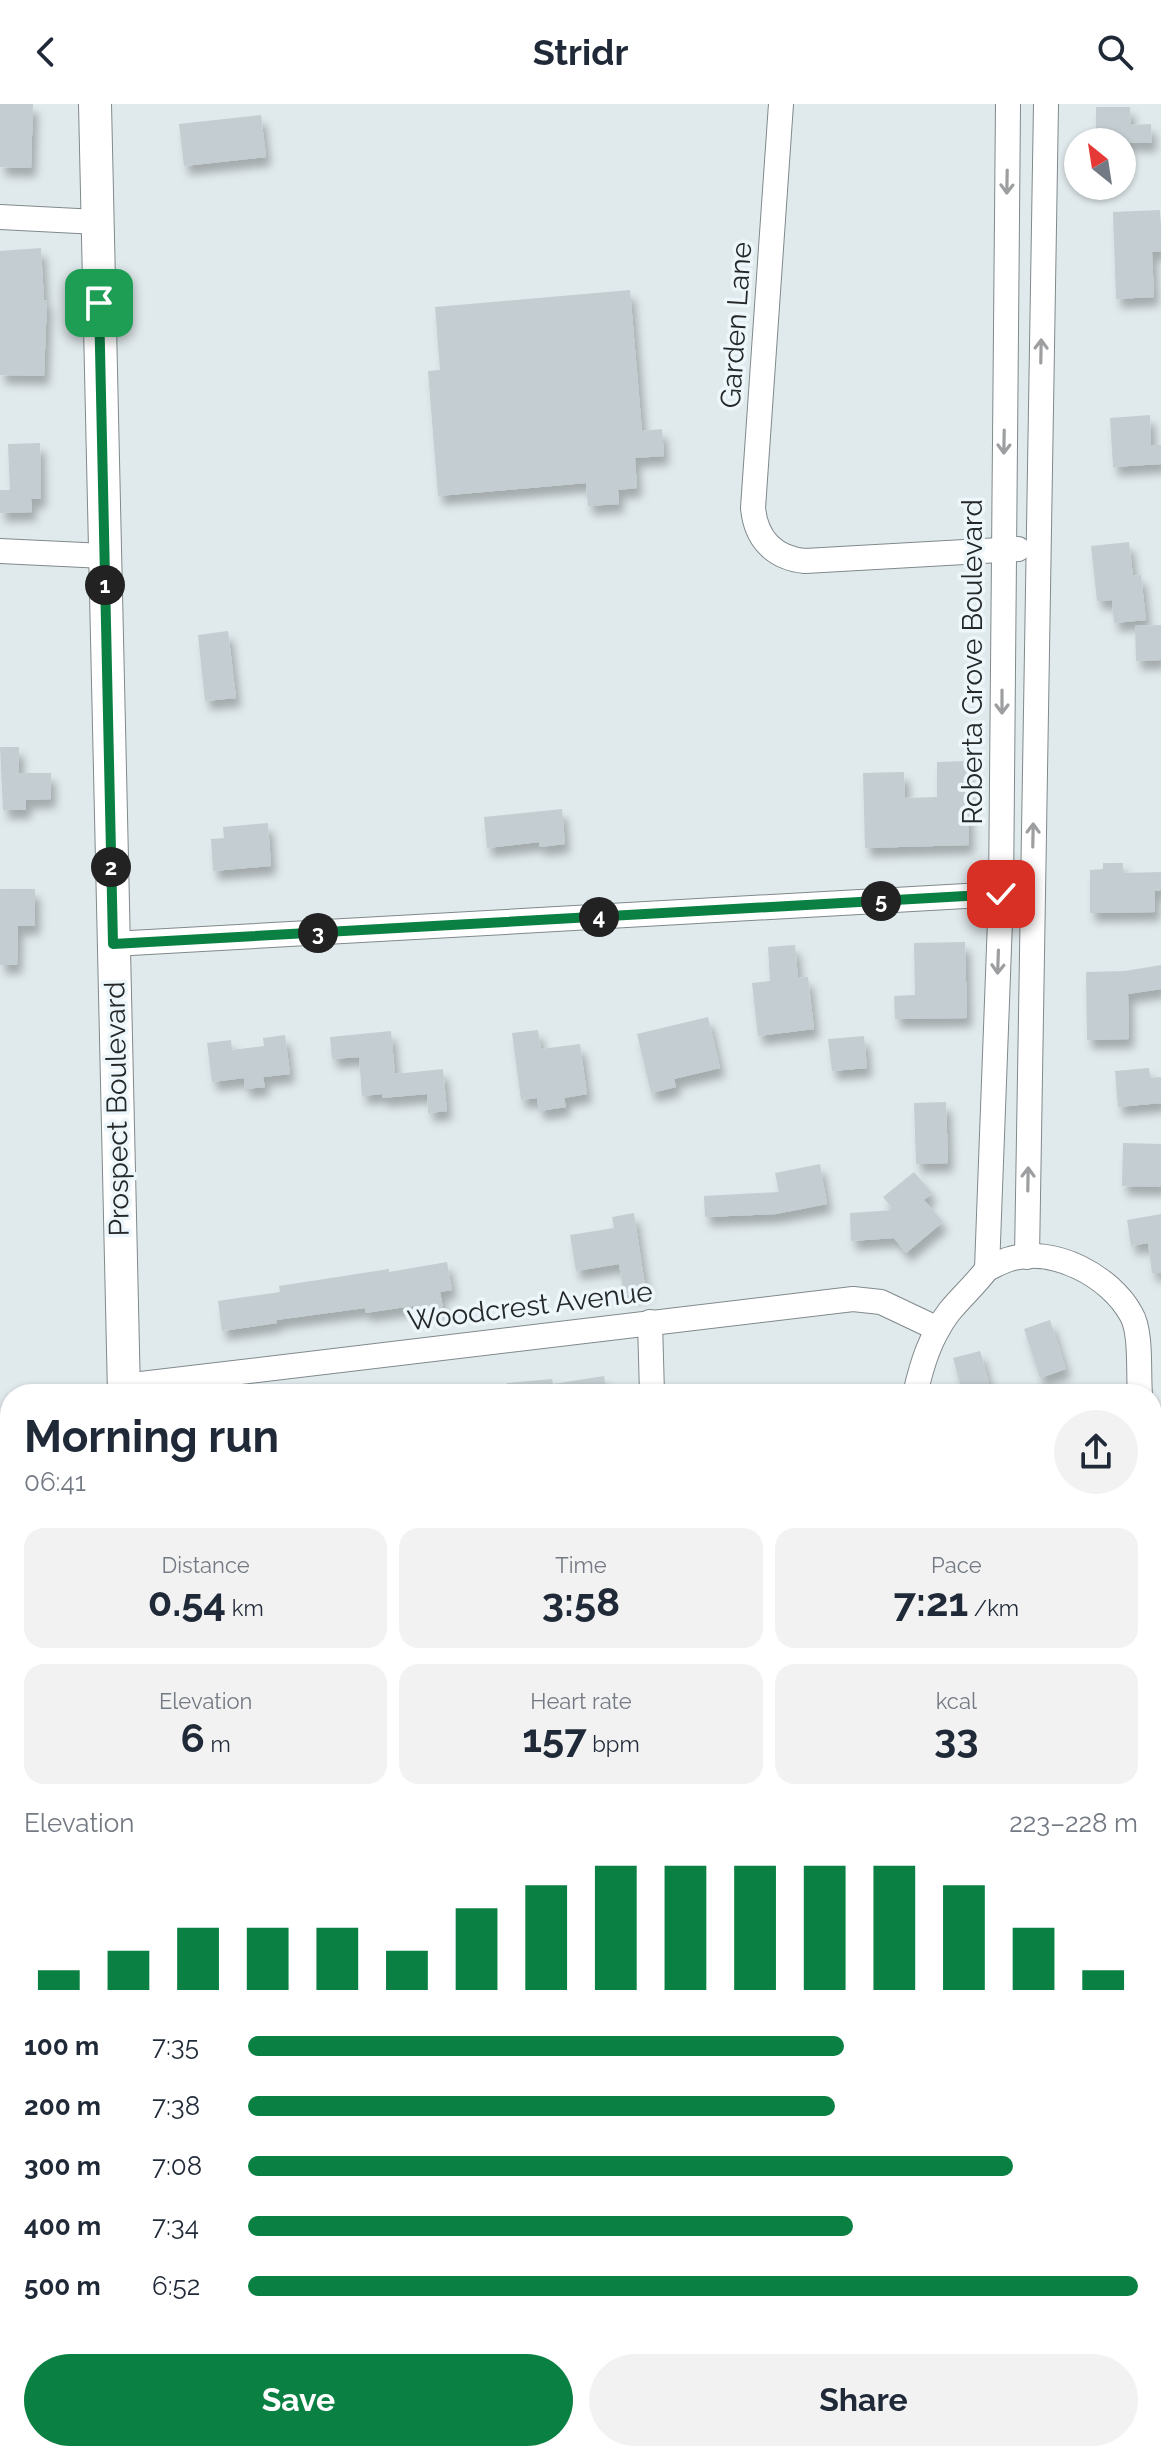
<!DOCTYPE html>
<html lang="en">
<head>
<meta charset="utf-8">
<style>
	body { margin:0; font-family:Raleway,sans-serif; background:#f2f2f3; color:#1f2937; height:100vh; display:flex; flex-direction:column; font-size:30px; white-space:nowrap }
	* { box-sizing:border-box; margin:0 }
	p { font-size:26px; color:#747a83 }
	.icon { flex:none; width:44px; height:44px; fill:none; stroke:currentColor; stroke-width:2; stroke-linecap:round; stroke-linejoin:round }
	.map { position:relative; flex:1; overflow:hidden }
	.side { position:absolute; left:0px; top:1280px; width:1162px; height:1078px; display:flex; flex-direction:column; background:#fff; border-radius:32px 32px 0 0; box-shadow:0 2px 6px #0004 }
	.side>* { flex:none }
	.needle { width:52px; rotate:330deg }
	.controls { position:absolute; left:1064px; top:24px; display:grid; gap:16px }
	.controls a { display:grid; place-items:center; width:72px; height:72px; border-radius:50%; background:#fff; box-shadow:0 2px 6px #0004; font-size:40px }
	.pin { position:absolute; display:grid; place-items:center; width:68px; height:68px; color:#fff; margin:-34px; border-radius:16px; box-shadow:0 4px 12px #0006 }
	.km { position:absolute; width:40px; height:40px; margin:-20px; border-radius:50%; background:#222; color:#fff; font-size:22px; line-height:40px; text-align:center }
	.round { display:grid; place-items:center; flex:none; width:84px; height:84px; border-radius:42px; background:#f2f2f3 }
	.summary { display:flex; align-items:center; justify-content:space-between; height:136px; padding:0 24px }
	h1 { font-size:44px; font-weight:700; line-height:60px }
	.stats { display:grid; grid-template-columns:repeat(3,1fr); gap:12px; height:136px; padding:8px 24px }
	.stats div { display:grid; align-content:center; border-radius:20px; background:#f2f2f3; text-align:center }
	.stats b { font-size:40px; font-weight:700 }
	.stats small { font-size:22px; font-weight:400 }
	.stats p { font-size:22px }
	.chart { height:224px; padding:16px 24px }
	.chart p { display:flex; justify-content:space-between }
	.chart svg { width:100%; height:144px; margin-top:8px; stroke:#0b8043; stroke-width:6 }
	.cta { display:flex; gap:16px; margin-top:auto; padding:16px 24px }
	.cta a { flex:1; height:92px; border-radius:48px; background:#0b8043; color:#fff; font-size:32px; font-weight:700; line-height:92px; text-align:center }
	.cta a+a { background:#f2f2f3; color:#1f2937 }
	ul { padding:0 24px; list-style:none; font-size:26px }
	li { display:grid; grid-template-columns:128px 96px 1fr; align-items:center; height:60px }
	li i { height:20px; border-radius:10px; background:#0b8043 }
	header { display:flex; justify-content:space-between; align-items:center; height:104px; padding:0 24px; background:#fff; font-size:36px; font-weight:700 }
	.map>svg:first-child { display:block }
	.building { fill:#c4cdd1; filter:url(#shadow) }
	.lines { fill:none; stroke-linecap:round; stroke-linejoin:round }
	.minor-casing { stroke:#80898c; stroke-width:26 }
	.major-casing { stroke:#80898c; stroke-width:34 }
	.minor { stroke:#fff; stroke-width:24 }
	.major { stroke:#fff; stroke-width:32 }
	.oneway { stroke:#9c9e9f }
	.route-casing { stroke:#fff; stroke-width:16 }
	.route { stroke:#0b8043; stroke-width:10 }
	.labels { text-anchor:middle; dominant-baseline:central; stroke-width:7; stroke-linejoin:round; paint-order:stroke }
	.street-label { font-size:28px; fill:#242829; stroke:#edf6fa }
</style>
</head>
<body>
<header><svg class="icon" aria-label="back" viewBox="0 0 24 24"><path d="M15 5l-7 7 7 7"/></svg>Stridr<svg class="icon" aria-label="search" viewBox="0 0 24 24"><circle cx="10" cy="10" r="6"/><path d="M15 15l6 6"/></svg></header>
<div class="map">
<svg width="1161" height="2357" viewBox="0 0 1161 2357">
	<defs>
		<filter id="shadow"><feDropShadow dx="5" dy="9" stdDeviation="4" flood-color="#0004"/></filter>
	</defs>
	<rect width="100%" height="100%" fill="#e0e9ec"/>
	<g class="building">
		<path d="M0,0H33L31,64L0,63Z"/>
		<path d="M1096,3H1130L1131,21L1151,20L1152,39L1096,38Z"/>
		<path d="M261,11L266,53L184,62L179,20Z"/>
		<path d="M1160,106L1161,147L1152,148L1154,193L1116,195L1113,108Z"/>
		<path d="M41,144L44,196H47L44,272L0,271V147Z"/>
		<path d="M630,186L642,327L662,325L664,352L635,354L637,384L618,386L619,400L588,402L586,379L438,392L428,267L440,266L435,203Z"/>
		<path d="M1150,311L1151,341H1161V360L1113,363L1110,314Z"/>
		<path d="M40,339L41,395H31L32,408L0,409V386H10L8,340Z"/>
		<path d="M1129,438L1133,472L1141,471L1146,516L1114,519L1112,496L1097,497L1091,442Z"/>
		<path d="M1161,521V556L1136,557L1135,522Z"/>
		<path d="M228,527L236,594L205,597L198,531Z"/>
		<path d="M0,643H19V669H51V695L26,696V706H3Z"/>
		<path d="M967,657L969,741L865,744L863,669L904,668L905,694L937,693V658Z"/>
		<path d="M562,705L565,740L540,743L539,738L487,744L484,713Z"/>
		<path d="M268,719L271,762L213,767L211,735L224,734L223,723Z"/>
		<path d="M1103,759H1123V769L1161,768V787H1155V808L1090,809V766L1103,765Z"/>
		<path d="M0,785H35V822H18L17,861H0Z"/>
		<path d="M965,838L967,914L895,915L894,892L915,891L914,839Z"/>
		<path d="M795,841L798,874L808,873L814,925L758,932L752,879L770,877L768,843Z"/>
		<path d="M1161,861V885L1128,890L1129,935L1087,936L1086,868L1125,867Z"/>
		<path d="M708,913L720,964L674,975L676,983L651,989L637,930Z"/>
		<path d="M538,926L541,945L580,940L587,990L564,994L566,1003L539,1007L537,994L521,996L512,929Z"/>
		<path d="M391,927L395,970L443,965L447,1007L428,1009L427,990L382,994V990L362,992L359,953L332,955L330,933Z"/>
		<path d="M285,931L290,970L263,973L265,983L245,985L244,974L212,978L207,939L231,936L232,946L264,942L263,934Z"/>
		<path d="M864,932L867,964L832,967L828,935Z"/>
		<path d="M1149,964L1150,974L1161,973V999L1118,1003L1115,967Z"/>
		<path d="M946,998L948,1059L916,1060L914,999Z"/>
		<path d="M1123,1039L1161,1040V1083L1122,1082Z"/>
		<path d="M820,1060L827,1100L776,1110L705,1113L704,1092L779,1088L775,1069Z"/>
		<path d="M914,1068L932,1089L924,1096L943,1118L906,1149L894,1134L851,1137L850,1109L894,1106L883,1093Z"/>
		<path d="M634,1109L646,1188L624,1191L619,1160L576,1167L570,1131L614,1124L612,1113Z"/>
		<path d="M1161,1110V1169H1152L1148,1139L1131,1142L1127,1116Z"/>
		<path d="M447,1158L452,1186L440,1188L443,1204L414,1209L413,1202L365,1209V1204L276,1216L277,1219L222,1227L218,1197L280,1188L279,1182L389,1165V1168Z"/>
		<path d="M1050,1216L1066,1265L1040,1274L1024,1225Z"/>
		<path d="M980,1247L989,1279L962,1287L953,1254Z"/>
		<path d="M604,1272L607,1290H507V1279L552,1275L553,1280Z"/>
	</g>
	<g class="lines">
		<g class="minor-casing">
			<g id="minor">
				<path d="M781,0L753,404C756,435 774,454 805,457L1018,445"/>
				<path d="M0,113L97,118"/>
				<path d="M0,447L104,452"/>
				<path d="M113,840L1001,790"/>
				<path d="M1027,1153L1046,0"/>
				<path d="M987,1165L1001,790L1008,0"/>
				<path d="M987,1165C994,1162 1002,1157 1010,1155C1054,1142 1110,1172 1131,1210C1142,1228 1138,1269 1140,1290"/>
				<path d="M650,1218L652,1290"/>
				<path d="M124,1282L853,1195L881,1198L938,1225"/>
				<path d="M915,1290C922,1260 930,1233 949,1208C961,1193 976,1180 987,1165"/>
				<path d="M1152,1527L1161,1699"/>
				<path d="M1152,2151L1161,2130"/>
				<path d="M1153,2357L1154,2343L1161,2335"/>
			</g>
		</g>
		<g class="major-casing">
			<g id="major">
				<path d="M95,0L124,1290"/>
				<path d="M101,2357L105,2348"/>
			</g>
		</g>
		<use href="#minor" class="minor"/>
		<use href="#major" class="major"/>
	</g>
	<defs><path id="oneway-shaft" d="M-6 0H5M1.5-3L5.5 0L1.5 3" fill="none" stroke-width="1.6" stroke-linecap="round" stroke-linejoin="round" transform="scale(2)"/></defs>
	<g class="oneway">
		<use href="#oneway-shaft" transform="translate(1007 78) rotate(91)"/>
		<use href="#oneway-shaft" transform="translate(1041 247) rotate(-89)"/>
		<use href="#oneway-shaft" transform="translate(1004 338) rotate(91)"/>
		<use href="#oneway-shaft" transform="translate(1002 598) rotate(90)"/>
		<use href="#oneway-shaft" transform="translate(1033 731) rotate(-89)"/>
		<use href="#oneway-shaft" transform="translate(998 858) rotate(92)"/>
		<use href="#oneway-shaft" transform="translate(1028 1075) rotate(-89)"/>
	</g>
	<g class="lines">
		<g class="route-casing">
			<path id="route" d="M99,199L113,840L1001,790"/>
		</g>
		<use href="#route" class="route"/>
	</g>
	<g class="labels">
		<g class="street-label">
			<text transform="translate(736 221) rotate(-86)">Garden Lane</text>
			<text transform="translate(972 558) rotate(-90)">Roberta Grove Boulevard</text>
			<text transform="translate(117 1005) rotate(-91)">Prospect Boulevard</text>
			<text transform="translate(530 1202) rotate(-7)">Woodcrest Avenue</text>
		</g>
	</g>
</svg>
<div class="controls">
<a><svg class="needle" viewBox="-14 -14 28 28"><path d="M0-13l5 13h-10z" fill="#e53935"/><path d="M0 13l5-13h-10z" fill="#747a83"/></svg></a>
</div>
<div class="pin" style="left:99px;top:199px;background:#1e9e55"><svg class="icon" aria-label="arrive" viewBox="0 0 24 24"><path d="M6 21V4h12l-3 4 3 4H6"/></svg></div>
<div class="pin" style="left:1001px;top:790px;background:#d93025"><svg class="icon" aria-label="check" viewBox="0 0 24 24"><path d="M5 12l5 5 9-10"/></svg></div>
<b class="km" style="left:105px;top:481px">1</b>
<b class="km" style="left:111px;top:763px">2</b>
<b class="km" style="left:318px;top:829px">3</b>
<b class="km" style="left:599px;top:813px">4</b>
<b class="km" style="left:881px;top:797px">5</b>
<section class="side">
<div class="summary"><div><h1>Morning run</h1><p>06:41</p></div><a class="round"><svg class="icon" aria-label="share" viewBox="0 0 24 24"><path d="M12 15V3M7 8l5-5 5 5M5 13v7h14v-7"/></svg></a></div>
<div class="stats">
<div><p>Distance</p><b>0.54<small> km</small></b></div>
<div><p>Time</p><b>3:58</b></div>
<div><p>Pace</p><b>7:21<small> /km</small></b></div>
</div>
<div class="stats">
<div><p>Elevation</p><b>6<small> m</small></b></div>
<div><p>Heart rate</p><b>157<small> bpm</small></b></div>
<div><p>kcal</p><b>33</b></div>
</div>
<div class="chart"><p><span>Elevation</span>223–228 m</p>
<svg viewBox="0 0 160 44" preserveAspectRatio="none"><path d="M5 44V38M15 44V32M25 44V25M35 44V25M45 44V25M55 44V32M65 44V19M75 44V12M85 44V6M95 44V6M105 44V6M115 44V6M125 44V6M135 44V12M145 44V25M155 44V38"/></svg>
</div>
<ul>
<li><b>100 m</b>7:35<i style="width:67%"></i></li>
<li><b>200 m</b>7:38<i style="width:66%"></i></li>
<li><b>300 m</b>7:08<i style="width:86%"></i></li>
<li><b>400 m</b>7:34<i style="width:68%"></i></li>
<li><b>500 m</b>6:52<i style="width:100%"></i></li>
</ul>
<div class="cta"><a>Save</a><a>Share</a></div>
</section>
</div>
</body>
</html>
